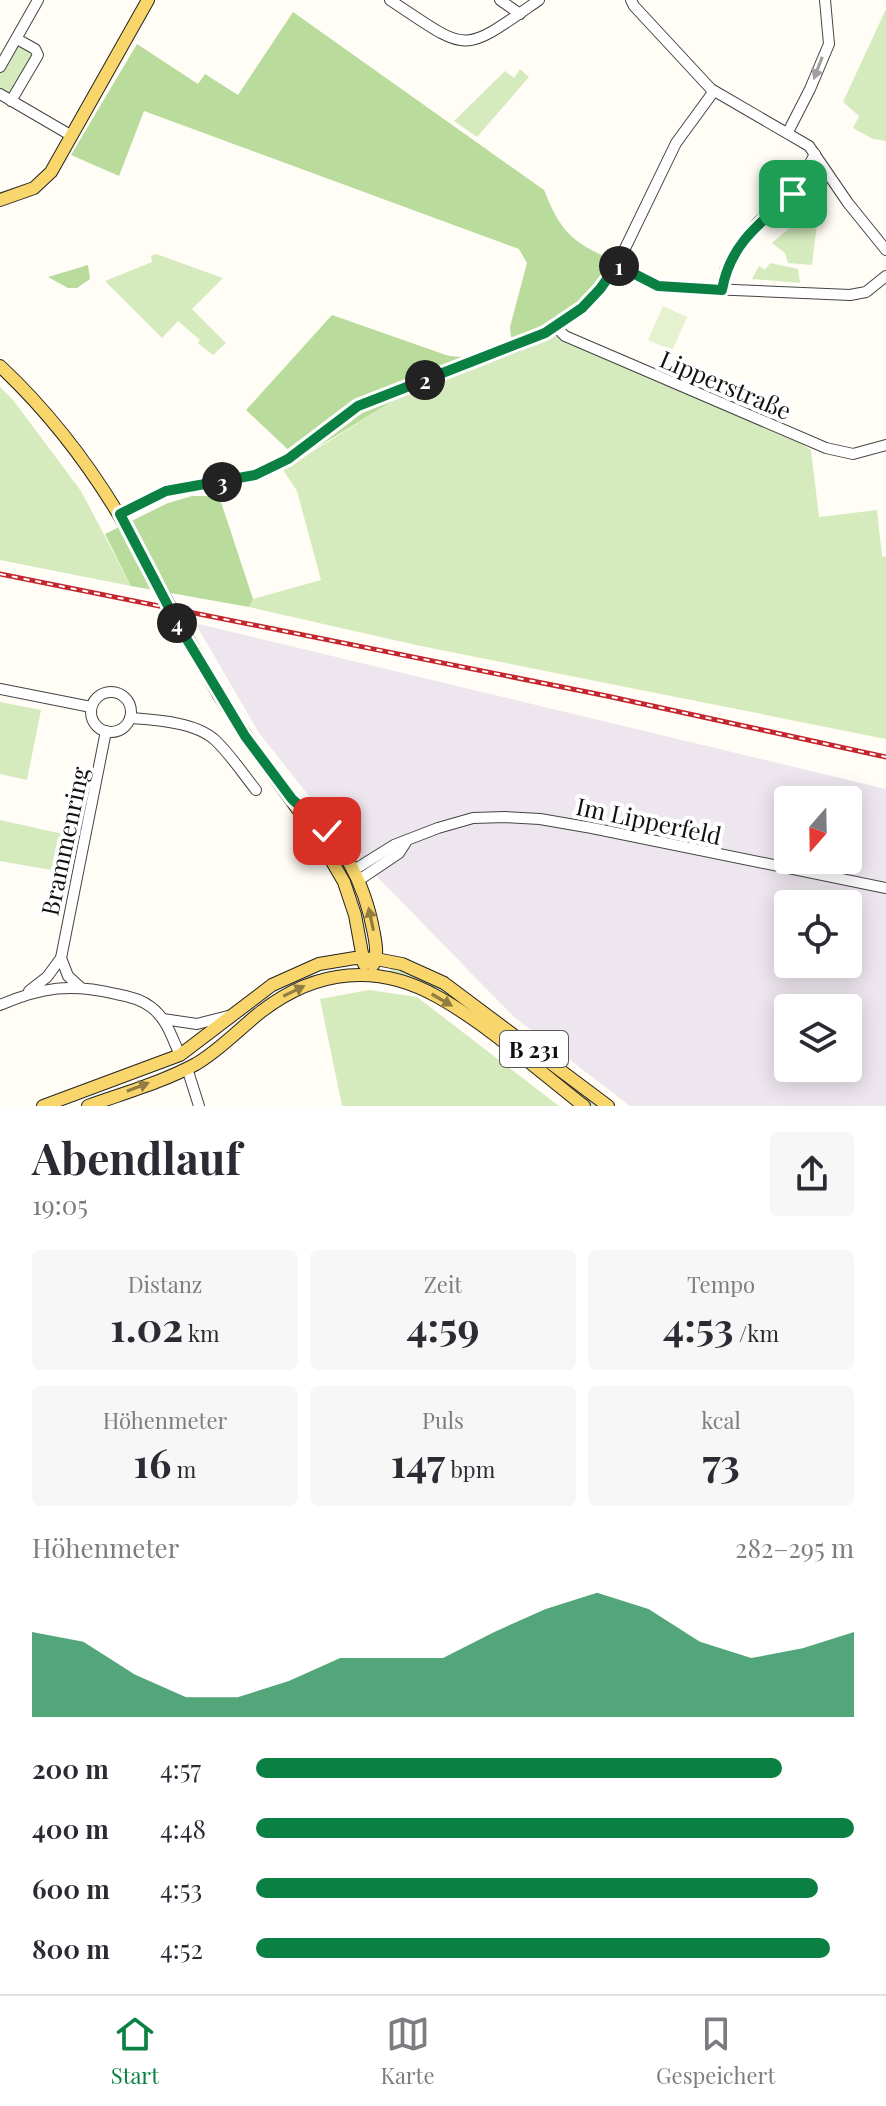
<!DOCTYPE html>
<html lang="de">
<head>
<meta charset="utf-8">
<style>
	body { margin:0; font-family:"Playfair Display",serif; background:#f7f7f7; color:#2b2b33; height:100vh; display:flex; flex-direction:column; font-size:30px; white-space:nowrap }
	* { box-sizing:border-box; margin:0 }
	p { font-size:26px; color:#7c7c81 }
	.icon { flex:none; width:44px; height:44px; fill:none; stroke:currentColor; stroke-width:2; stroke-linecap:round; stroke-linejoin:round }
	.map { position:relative; height:1106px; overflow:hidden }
	.sheet { display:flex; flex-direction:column; background:#fff; flex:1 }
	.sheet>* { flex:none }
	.needle { width:52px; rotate:200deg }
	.tools { position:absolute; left:774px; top:786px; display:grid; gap:16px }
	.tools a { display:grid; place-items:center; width:88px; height:88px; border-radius:8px; background:#fff; box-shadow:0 4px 20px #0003; font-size:40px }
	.pin { position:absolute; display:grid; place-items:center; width:68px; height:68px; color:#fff; margin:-34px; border-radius:16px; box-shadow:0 4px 12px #0006 }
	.km { position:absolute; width:40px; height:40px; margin:-20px; border-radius:50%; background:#222; color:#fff; font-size:22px; line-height:40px; text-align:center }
	.round { display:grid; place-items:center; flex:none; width:84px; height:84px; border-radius:8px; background:#f7f7f7 }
	.head { display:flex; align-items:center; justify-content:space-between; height:136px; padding:0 32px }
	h1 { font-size:44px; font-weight:700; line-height:60px }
	.stats { display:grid; grid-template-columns:repeat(3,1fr); gap:12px; height:136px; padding:8px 32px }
	.stats div { display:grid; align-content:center; border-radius:8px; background:#f7f7f7; text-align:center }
	.stats b { font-size:40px; font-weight:700 }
	.stats small { font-size:22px; font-weight:400 }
	.stats p { font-size:22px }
	.chart { height:224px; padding:16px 32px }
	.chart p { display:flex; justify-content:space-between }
	.chart svg { width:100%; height:144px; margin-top:8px; fill:#0b8043; opacity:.7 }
	ul { padding:0 32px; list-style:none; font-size:26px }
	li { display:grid; grid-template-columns:128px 96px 1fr; align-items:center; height:60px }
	li i { height:20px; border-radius:10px; background:#0b8043 }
	.dock { display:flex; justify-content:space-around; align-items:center; height:112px; border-top:2px solid #e1e1e2; background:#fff; font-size:22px; color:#7c7c81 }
	.dock a { display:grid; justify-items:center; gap:4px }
	.dock .selected { color:#0b8043 }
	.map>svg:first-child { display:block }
	.industrial { fill:#eee6ef; fill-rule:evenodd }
	.green { fill:#d5ebbd }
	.forest { fill:#b9dc9c }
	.pitch { fill:#e6f2cf }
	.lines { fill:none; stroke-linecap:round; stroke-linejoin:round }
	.minor-casing { stroke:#444; stroke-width:12 }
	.major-casing { stroke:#222; stroke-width:14 }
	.minor { stroke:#fff; stroke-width:10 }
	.major { stroke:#f9d66b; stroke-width:12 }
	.rail-casing { stroke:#c4262e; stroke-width:5 }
	.rail { stroke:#fff; stroke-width:2; stroke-dasharray:6; stroke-linecap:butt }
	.major-bridge-casing { stroke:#222; stroke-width:14; stroke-linecap:butt }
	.major-bridge { stroke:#f9d66b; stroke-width:12 }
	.oneway { fill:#a0a0a0 }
	.oneway2 { fill:#917d42 }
	.route-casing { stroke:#fff; stroke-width:16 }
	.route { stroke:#0b8043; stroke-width:10 }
	.labels { text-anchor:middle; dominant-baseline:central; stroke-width:8; stroke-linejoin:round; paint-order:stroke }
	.shield { fill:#fff; stroke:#585858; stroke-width:2 }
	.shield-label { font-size:22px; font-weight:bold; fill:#111 }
	.street-label { font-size:24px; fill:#111; stroke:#fff }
</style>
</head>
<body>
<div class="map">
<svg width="886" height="1106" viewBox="0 0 886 1106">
	<rect width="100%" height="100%" fill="#fffdf5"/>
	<path class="industrial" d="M195,623L886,789V1106H630L514,1017L356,855L259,733ZM788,800H848V860H788ZM788,904H848V964H788ZM788,1008H848V1068H788Z"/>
	<g class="green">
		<path d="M886,9V141L873,139L853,128L859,116L843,102Z"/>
		<path d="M17,39L35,49L11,101L0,94V67Z"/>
		<path d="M520,69L529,77L477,137L454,121L505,71L514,78Z"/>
		<path d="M805,215L817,224L812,265L788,263L785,253L772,243Z"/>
		<path d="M156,254L223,278L192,309L226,343L213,355L198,343L200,340L178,321L162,338L105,281L152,262L151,256Z"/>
		<path d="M770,263L798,269L800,283L752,279L759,266L765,270Z"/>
		<path d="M556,328L769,424L811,450L819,517L877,510L882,556L886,557V739L416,645L249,607L253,599L321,580L297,491L283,470L393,401L437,379Z"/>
		<path d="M0,387L13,400L81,491L131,586L0,560Z"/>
		<path d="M0,702L41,710L27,780L0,774Z"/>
		<path d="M0,820L72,836L63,872L0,861Z"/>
		<path d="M392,966L441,985L594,1101L597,1106H589L467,1012L389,975Z"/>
		<path d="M369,990L417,997L559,1106H342L320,999Z"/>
	</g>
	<g class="forest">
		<path d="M293,12L544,190C562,235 573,242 616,262L577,312L512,346L510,327L527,263L519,249L144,111L119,176L71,155L137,44L198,84L205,74L238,95Z"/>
		<path d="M88,265L90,279L77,288H68L48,277Z"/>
		<path d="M332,315L446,355C458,358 469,356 481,359L393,401L298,459L246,410Z"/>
		<path d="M192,496H219L253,599L249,607L131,586L105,534L168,503Z"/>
	</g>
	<path class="pitch" d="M663,306L687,317L672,351L648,340Z"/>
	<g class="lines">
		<g class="minor-casing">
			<g id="minor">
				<path d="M390,0C470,53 460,55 539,0"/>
				<path d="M500,0L520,14"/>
				<path d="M631,0L634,6L711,89L809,146L848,203L886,250"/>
				<path d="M0,67L38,0"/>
				<path d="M0,94L72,136"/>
				<path d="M11,101L38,55L35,49L17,39"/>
				<path d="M788,132L810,89L829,44L825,0"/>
				<path d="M617,265L662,287L850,295L866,292L886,276"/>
				<path d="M722,290L725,271L742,241L758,222L795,191L815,154"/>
				<path d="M556,327L565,336L826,448L853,454L886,445"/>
				<path d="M120,514L166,491L255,475L288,459L358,406L517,346L564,322L596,294L617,265L676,143L714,91"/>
				<path d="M0,689L91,707"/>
				<circle cx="111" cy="712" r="20"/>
				<path d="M130,718C156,720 196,722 215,740C231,755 243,774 256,790"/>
				<path d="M354,870L394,845L438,828L473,818L505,817L540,819L592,828L886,888"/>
				<path d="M359,880L399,853L406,842"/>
				<path d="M81,988L68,976L61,958L106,731"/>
				<path d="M29,991L47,977L61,958"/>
				<path d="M0,1005C42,987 71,983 116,994C128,996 142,1000 151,1007C167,1019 172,1038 180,1055"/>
				<path d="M163,1019L197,1024L228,1016"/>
				<path d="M187,1068L199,1106"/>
			</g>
		</g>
		<g class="major-casing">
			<g id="major">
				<path d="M0,200L34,188L51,172L148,0"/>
				<path d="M0,366C63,425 111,494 150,571"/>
				<path d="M219,695L261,758L319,839L344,882L355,915L364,964"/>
				<path d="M301,807C342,839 365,883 374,934C376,945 378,955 373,965"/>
				<path d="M43,1106L180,1055L272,985L319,964L355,958L376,959L402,964L444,983L608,1106"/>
				<path d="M88,1106C124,1093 163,1082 196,1064C220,1050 240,1028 262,1011C317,969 378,963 438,997C487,1024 539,1071 584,1106"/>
			</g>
		</g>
		<use href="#minor" class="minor"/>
		<use href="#major" class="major"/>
		<g class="rail-casing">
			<path id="rail" d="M0,574L607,696L886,757"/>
		</g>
		<use href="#rail" class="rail"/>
		<g class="major-bridge-casing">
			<path id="major-bridge" d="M150,571L219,695"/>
		</g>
		<use href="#major-bridge" class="major-bridge"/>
	</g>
	<defs><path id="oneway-solid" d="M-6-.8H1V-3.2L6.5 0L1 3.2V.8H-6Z" transform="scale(2)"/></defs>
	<use class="oneway" href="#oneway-solid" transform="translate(818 68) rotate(111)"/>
	<g class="oneway2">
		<use href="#oneway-solid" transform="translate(371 919) rotate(-102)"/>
		<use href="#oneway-solid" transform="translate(294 991) rotate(-26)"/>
		<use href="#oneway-solid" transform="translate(442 1000) rotate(30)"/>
		<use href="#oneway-solid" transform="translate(138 1087) rotate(-21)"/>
	</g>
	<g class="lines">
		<g class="route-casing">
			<path id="route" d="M327,831L292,799L245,736L177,623L120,514L166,491L255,475L288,459L358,406L545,333L582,308L600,289L617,265L658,286L722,290C730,244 760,223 793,194"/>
		</g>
		<use href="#route" class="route"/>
	</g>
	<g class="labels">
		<rect class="shield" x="500" y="1031" width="68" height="36" rx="6"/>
		<g class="shield-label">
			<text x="534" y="1049">B 231</text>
		</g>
		<g class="street-label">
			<text transform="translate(726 384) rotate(23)">Lipperstraße</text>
			<text transform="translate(649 820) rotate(12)">Im Lipperfeld</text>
			<text transform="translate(64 841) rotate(-78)">Brammenring</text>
		</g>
	</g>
</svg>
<div class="tools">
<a><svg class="needle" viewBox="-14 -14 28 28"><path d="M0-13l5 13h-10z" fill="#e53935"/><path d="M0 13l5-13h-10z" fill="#7c7c81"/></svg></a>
<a><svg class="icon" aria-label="locate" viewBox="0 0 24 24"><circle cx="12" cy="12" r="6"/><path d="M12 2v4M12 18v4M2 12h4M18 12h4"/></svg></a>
<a><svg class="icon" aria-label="layers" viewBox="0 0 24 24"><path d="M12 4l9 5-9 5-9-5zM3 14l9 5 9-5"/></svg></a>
</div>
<div class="pin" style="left:793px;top:194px;background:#1e9e55"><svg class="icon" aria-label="arrive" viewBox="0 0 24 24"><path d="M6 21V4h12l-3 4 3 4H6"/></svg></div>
<div class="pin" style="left:327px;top:831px;background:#d93025"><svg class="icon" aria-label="check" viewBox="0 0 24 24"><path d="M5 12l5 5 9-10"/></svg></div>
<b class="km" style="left:619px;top:266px">1</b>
<b class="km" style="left:425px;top:380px">2</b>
<b class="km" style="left:222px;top:482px">3</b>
<b class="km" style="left:177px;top:623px">4</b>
</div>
<section class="sheet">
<div class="head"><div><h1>Abendlauf</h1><p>19:05</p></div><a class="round"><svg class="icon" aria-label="share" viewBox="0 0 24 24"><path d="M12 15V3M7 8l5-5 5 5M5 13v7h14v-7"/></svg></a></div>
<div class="stats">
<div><p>Distanz</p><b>1.02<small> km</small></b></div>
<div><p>Zeit</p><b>4:59</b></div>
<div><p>Tempo</p><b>4:53<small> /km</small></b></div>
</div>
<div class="stats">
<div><p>Höhenmeter</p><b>16<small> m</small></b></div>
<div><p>Puls</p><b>147<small> bpm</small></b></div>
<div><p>kcal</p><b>73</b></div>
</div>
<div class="chart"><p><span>Höhenmeter</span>282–295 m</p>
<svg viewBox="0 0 160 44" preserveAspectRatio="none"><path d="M0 44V18L10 21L20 31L30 38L40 38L50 33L60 26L70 26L80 26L90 18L100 11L110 6L120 11L130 21L140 26L150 23L160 18V44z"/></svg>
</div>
<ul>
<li><b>200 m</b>4:57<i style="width:88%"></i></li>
<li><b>400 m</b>4:48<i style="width:100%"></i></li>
<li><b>600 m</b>4:53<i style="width:94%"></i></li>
<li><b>800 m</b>4:52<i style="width:96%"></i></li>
</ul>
</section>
<nav class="dock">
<a class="selected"><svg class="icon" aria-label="home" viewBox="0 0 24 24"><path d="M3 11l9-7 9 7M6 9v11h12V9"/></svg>Start</a>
<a><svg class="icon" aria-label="map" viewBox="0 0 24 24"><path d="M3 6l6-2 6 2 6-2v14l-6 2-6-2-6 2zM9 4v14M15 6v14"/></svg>Karte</a>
<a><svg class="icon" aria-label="saved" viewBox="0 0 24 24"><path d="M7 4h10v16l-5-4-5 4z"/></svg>Gespeichert</a>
</nav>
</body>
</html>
